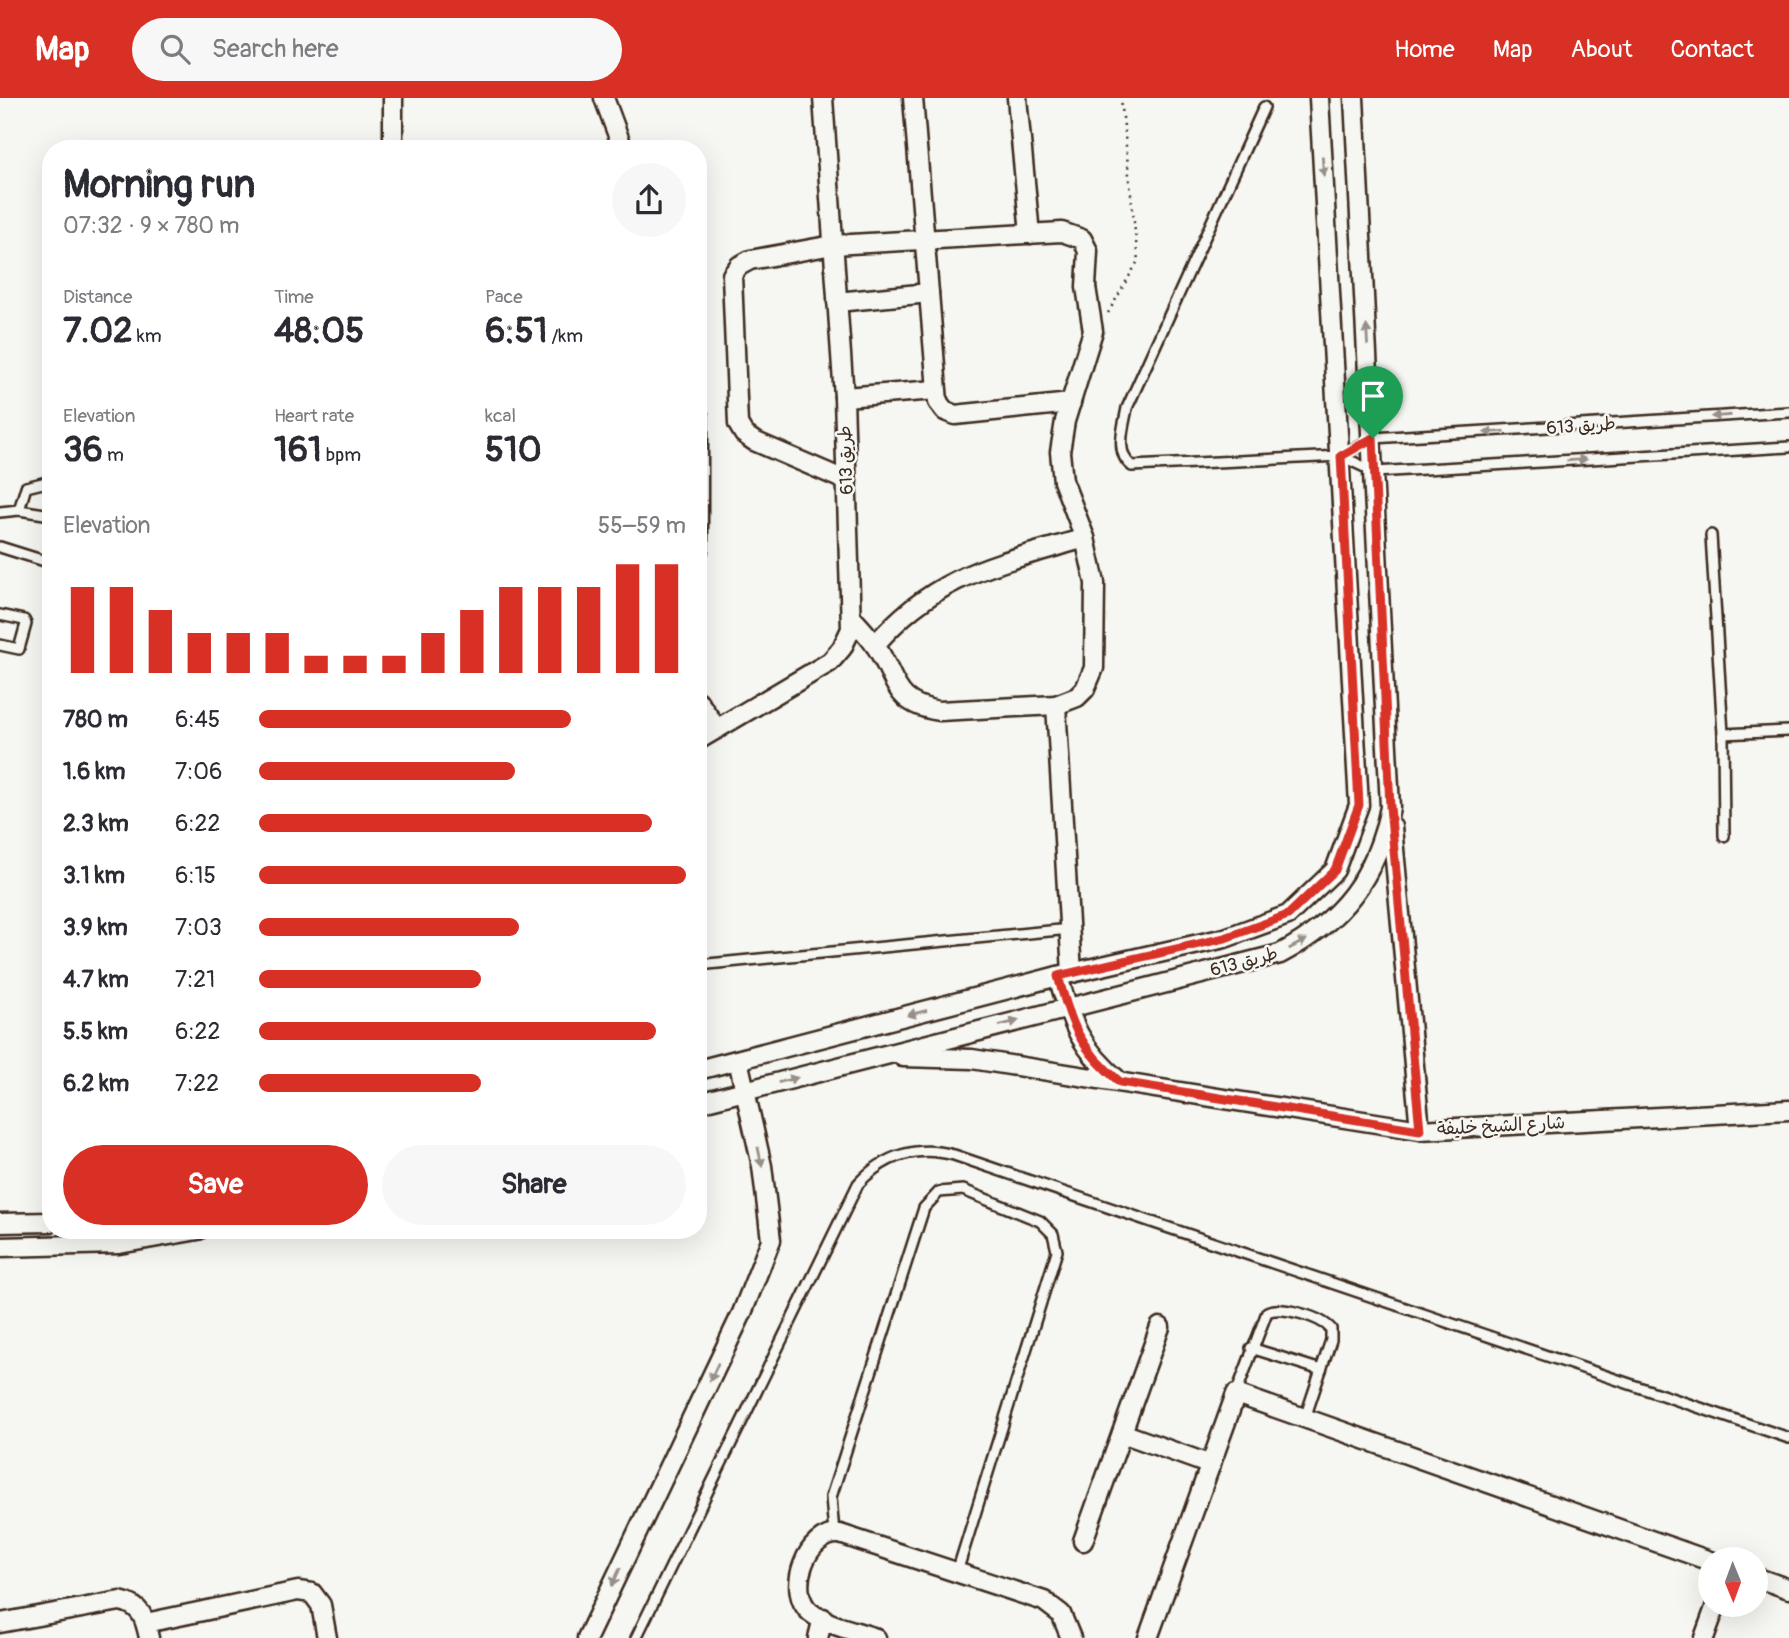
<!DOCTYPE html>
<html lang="en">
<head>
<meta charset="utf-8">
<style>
	body { margin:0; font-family:Pangolin,"Playpen Sans Arabic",sans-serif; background:#f7f7f7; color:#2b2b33; height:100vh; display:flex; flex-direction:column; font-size:26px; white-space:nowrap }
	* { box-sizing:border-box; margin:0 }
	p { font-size:23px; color:#7c7c81 }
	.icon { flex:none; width:38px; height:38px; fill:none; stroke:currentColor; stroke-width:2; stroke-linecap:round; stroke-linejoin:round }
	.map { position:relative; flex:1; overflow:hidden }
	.sheet { position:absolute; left:42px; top:42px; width:665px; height:1099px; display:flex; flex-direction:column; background:#fff; border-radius:28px; box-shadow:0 7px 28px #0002 }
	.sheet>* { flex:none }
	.needle { width:46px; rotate:179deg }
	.controls { position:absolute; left:1698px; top:1449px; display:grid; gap:14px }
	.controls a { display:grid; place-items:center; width:70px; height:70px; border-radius:50%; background:#fff; box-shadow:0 7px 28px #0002; font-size:35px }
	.pin { position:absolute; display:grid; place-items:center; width:60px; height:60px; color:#fff; margin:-72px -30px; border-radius:50% 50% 50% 0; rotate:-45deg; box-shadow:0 0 7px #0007 }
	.pin .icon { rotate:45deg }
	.round { display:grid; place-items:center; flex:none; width:74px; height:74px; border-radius:37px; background:#f7f7f7 }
	.overview { display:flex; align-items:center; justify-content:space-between; height:119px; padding:0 21px }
	h1 { font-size:38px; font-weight:800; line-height:52px }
	.metrics { display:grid; grid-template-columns:repeat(3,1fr); gap:10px; height:119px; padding:7px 21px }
	.metrics div { display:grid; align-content:center }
	.metrics b { font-size:35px; font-weight:800 }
	.metrics small { font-size:19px; font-weight:400 }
	.metrics p { font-size:19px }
	.chart { height:196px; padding:14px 21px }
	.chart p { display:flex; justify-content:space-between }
	.chart svg { width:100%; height:126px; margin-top:7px; stroke:#d93025; stroke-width:6 }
	.primary-button { display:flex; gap:14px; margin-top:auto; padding:14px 21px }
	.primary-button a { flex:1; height:80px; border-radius:42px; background:#d93025; color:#fff; font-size:28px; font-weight:800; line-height:80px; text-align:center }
	.primary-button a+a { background:#f7f7f7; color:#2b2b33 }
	ul { padding:0 21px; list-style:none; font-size:23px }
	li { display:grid; grid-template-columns:112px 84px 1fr; align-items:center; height:52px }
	li i { height:18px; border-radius:9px; background:#d93025 }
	header { display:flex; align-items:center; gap:42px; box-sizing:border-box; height:98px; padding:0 35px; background:#d93025; color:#fff }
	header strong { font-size:33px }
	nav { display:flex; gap:38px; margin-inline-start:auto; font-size:24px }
	.search { width:490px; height:63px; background:#f7f7f7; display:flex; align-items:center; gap:18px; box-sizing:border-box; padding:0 24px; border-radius:38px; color:#7c7c81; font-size:26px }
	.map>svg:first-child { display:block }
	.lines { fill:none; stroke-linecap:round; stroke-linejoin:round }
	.lane-casing { stroke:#3b2a1e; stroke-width:14 }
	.street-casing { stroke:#3b2a1e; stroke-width:23 }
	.path { stroke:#3b2a1e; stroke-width:2.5; stroke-dasharray:2 5; stroke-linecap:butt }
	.lane { stroke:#f6f6f2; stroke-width:9 }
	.street { stroke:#f6f6f2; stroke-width:18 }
	.oneway { fill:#989088 }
	.route-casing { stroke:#fff; stroke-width:14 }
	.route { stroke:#d93025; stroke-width:9 }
	.labels { text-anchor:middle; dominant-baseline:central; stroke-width:5; stroke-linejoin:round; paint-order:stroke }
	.street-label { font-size:18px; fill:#3b2a1e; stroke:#f6f6f2 }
</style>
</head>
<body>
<header>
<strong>Map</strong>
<div class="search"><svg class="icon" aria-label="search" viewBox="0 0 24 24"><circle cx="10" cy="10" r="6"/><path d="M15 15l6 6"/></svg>Search here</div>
<nav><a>Home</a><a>Map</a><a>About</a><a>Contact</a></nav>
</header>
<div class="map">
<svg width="1789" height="1540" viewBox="0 0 1789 1540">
	<rect width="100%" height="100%" fill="#f6f6f2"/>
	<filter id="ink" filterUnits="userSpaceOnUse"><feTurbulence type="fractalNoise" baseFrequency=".0143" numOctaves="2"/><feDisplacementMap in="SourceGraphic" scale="14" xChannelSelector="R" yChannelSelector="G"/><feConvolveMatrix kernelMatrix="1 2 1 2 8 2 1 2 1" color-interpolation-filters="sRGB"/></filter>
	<g filter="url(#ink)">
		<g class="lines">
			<g class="lane-casing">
				<g id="lane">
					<path d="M1264,9L1127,310C1124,328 1114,355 1132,368L1341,358L1373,340L1789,314"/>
					<path d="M1341,358L1375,374L1789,349"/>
					<path d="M19,412L26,389L51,383"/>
					<path d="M0,414L19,412L51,417"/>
					<path d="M1711,437L1723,636L1724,738"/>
					<path d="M0,449L51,465"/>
					<path d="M0,517L24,522L26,526L19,551L0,547"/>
					<path d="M1723,636L1789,633"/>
					<path d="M698,867L1070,831"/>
					<path d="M1251,1250L1321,1272"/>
					<path d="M1236,1296L1267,1214C1281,1207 1321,1219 1331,1231V1242L1305,1320"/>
					<path d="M834,1435L831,1399L924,1110L939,1094L963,1092L1040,1123L1053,1136L1057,1153L957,1474"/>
					<path d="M636,1540L858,1086C884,1057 917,1047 954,1057L1789,1340"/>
				</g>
			</g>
			<g class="street-casing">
				<g id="street">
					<path d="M604,0L623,51"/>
					<path d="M913,0L938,304L945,313L955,317L1071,305"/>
					<path d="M1017,0L1030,136"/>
					<path d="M393,51V0"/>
					<path d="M837,204L929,195"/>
					<path d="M844,299L936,292"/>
					<path d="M698,318V452"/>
					<path d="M847,383L754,343L744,336L738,326L732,177L739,168L750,162L833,147L1062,134L1082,141L1088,153L1086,189L1093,233L1065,323L1060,354L1063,383L1085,440L1095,485L1094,570L1085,591L1077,599L1056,607L939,613C896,606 898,587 880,555C873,542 862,531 852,520"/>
					<path d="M875,547C936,475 998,466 1085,440"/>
					<path d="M698,603L717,631"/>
					<path d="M1056,607L1072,875"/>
					<path d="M698,642L830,564L842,550L851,531L844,299L823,0"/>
					<path d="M1392,729L1420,1032"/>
					<path d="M1058,878C1072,927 1080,950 1120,984"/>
					<path d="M903,959L972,961L1420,1032L1789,1012"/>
					<path d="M698,972L1058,878L1225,840L1288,817L1335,772L1359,707L1319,0"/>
					<path d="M698,1005L1280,856C1342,823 1377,778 1390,709L1354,0"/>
					<path d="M0,1125L51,1124"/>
					<path d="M0,1149L119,1146L198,1132"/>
					<path d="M1122,1335L1211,1367"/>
					<path d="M1083,1443L1160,1229"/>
					<path d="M1755,1479L1789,1491"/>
					<path d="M0,1525L120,1503C141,1507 145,1520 149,1540"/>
					<path d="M146,1525L298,1493L312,1495L321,1507L327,1540"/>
					<path d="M587,1540L742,1215L771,1142L762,1068L738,962"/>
					<path d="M818,1540L823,1520"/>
					<path d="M876,1540C856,1533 826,1527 810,1514C785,1493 807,1433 840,1436L1044,1503L1061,1516L1071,1540"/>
					<path d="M1148,1540L1236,1296L1710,1463"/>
					<path d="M1704,1540L1716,1507"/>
				</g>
			</g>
			<path class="path" d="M1108,215L1138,163L1121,0"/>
			<use href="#lane" class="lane"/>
			<use href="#street" class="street"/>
		</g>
		<defs><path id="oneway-solid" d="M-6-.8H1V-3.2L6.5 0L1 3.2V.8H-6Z" transform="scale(1.75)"/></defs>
		<g class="oneway">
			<use href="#oneway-solid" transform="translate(1323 68) rotate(86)"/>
			<use href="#oneway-solid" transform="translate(1367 237) rotate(-93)"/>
			<use href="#oneway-solid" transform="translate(1721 318) rotate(176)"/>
			<use href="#oneway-solid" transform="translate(1494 334) rotate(176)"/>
			<use href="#oneway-solid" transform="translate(1577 362) rotate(-4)"/>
			<use href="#oneway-solid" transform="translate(1298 846) rotate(-28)"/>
			<use href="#oneway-solid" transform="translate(917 915) rotate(165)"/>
			<use href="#oneway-solid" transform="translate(1009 925) rotate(-14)"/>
			<use href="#oneway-solid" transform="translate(788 982) rotate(-14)"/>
			<use href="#oneway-solid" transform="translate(760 1059) rotate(78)"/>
			<use href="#oneway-solid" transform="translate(714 1274) rotate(115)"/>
			<use href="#oneway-solid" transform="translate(616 1479) rotate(115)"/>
		</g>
	</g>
	<g class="lines" filter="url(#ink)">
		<g class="route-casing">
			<path id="route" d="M1373,340L1390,709L1420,1032L1120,984C1080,951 1071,927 1058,878L1225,840L1288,817L1335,772L1359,707L1341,358Z"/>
		</g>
		<use href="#route" class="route"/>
	</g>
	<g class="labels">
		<g class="street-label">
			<text transform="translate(1581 328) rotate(-4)">طريق 613</text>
			<text transform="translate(846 362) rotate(-92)">طريق 613</text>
			<text transform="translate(1244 864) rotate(-15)">طريق 613</text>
			<text transform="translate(1501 1028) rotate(-3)">شارع الشيخ خليفة</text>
		</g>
	</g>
</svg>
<div class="controls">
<a><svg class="needle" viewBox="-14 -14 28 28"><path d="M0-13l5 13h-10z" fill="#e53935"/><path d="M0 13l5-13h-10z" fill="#7c7c81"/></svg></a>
</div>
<div class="pin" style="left:1373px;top:340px;background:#1e9e55"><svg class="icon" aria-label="arrive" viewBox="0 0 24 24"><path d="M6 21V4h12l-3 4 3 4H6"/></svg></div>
<section class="sheet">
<div class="overview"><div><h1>Morning run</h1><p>07:32 · 9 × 780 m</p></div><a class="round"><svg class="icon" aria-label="share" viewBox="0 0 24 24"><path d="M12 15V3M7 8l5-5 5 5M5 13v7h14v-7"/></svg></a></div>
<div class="metrics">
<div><p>Distance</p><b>7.02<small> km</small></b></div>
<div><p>Time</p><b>48:05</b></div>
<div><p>Pace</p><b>6:51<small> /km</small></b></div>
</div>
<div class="metrics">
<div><p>Elevation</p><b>36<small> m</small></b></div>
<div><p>Heart rate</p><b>161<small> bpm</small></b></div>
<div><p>kcal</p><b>510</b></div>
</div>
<div class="chart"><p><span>Elevation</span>55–59 m</p>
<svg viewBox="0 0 160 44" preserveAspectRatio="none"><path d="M5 44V14M15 44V14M25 44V22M35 44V30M45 44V30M55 44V30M65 44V38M75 44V38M85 44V38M95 44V30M105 44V22M115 44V14M125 44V14M135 44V14M145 44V6M155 44V6"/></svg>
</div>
<ul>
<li><b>780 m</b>6:45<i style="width:73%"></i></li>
<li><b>1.6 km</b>7:06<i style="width:60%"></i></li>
<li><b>2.3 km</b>6:22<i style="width:92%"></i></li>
<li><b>3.1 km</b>6:15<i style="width:100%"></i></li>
<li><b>3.9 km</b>7:03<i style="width:61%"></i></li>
<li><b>4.7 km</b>7:21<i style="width:52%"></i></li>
<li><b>5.5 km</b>6:22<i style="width:93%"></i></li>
<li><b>6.2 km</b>7:22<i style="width:52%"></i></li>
</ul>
<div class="primary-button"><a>Save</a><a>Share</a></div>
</section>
</div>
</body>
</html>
